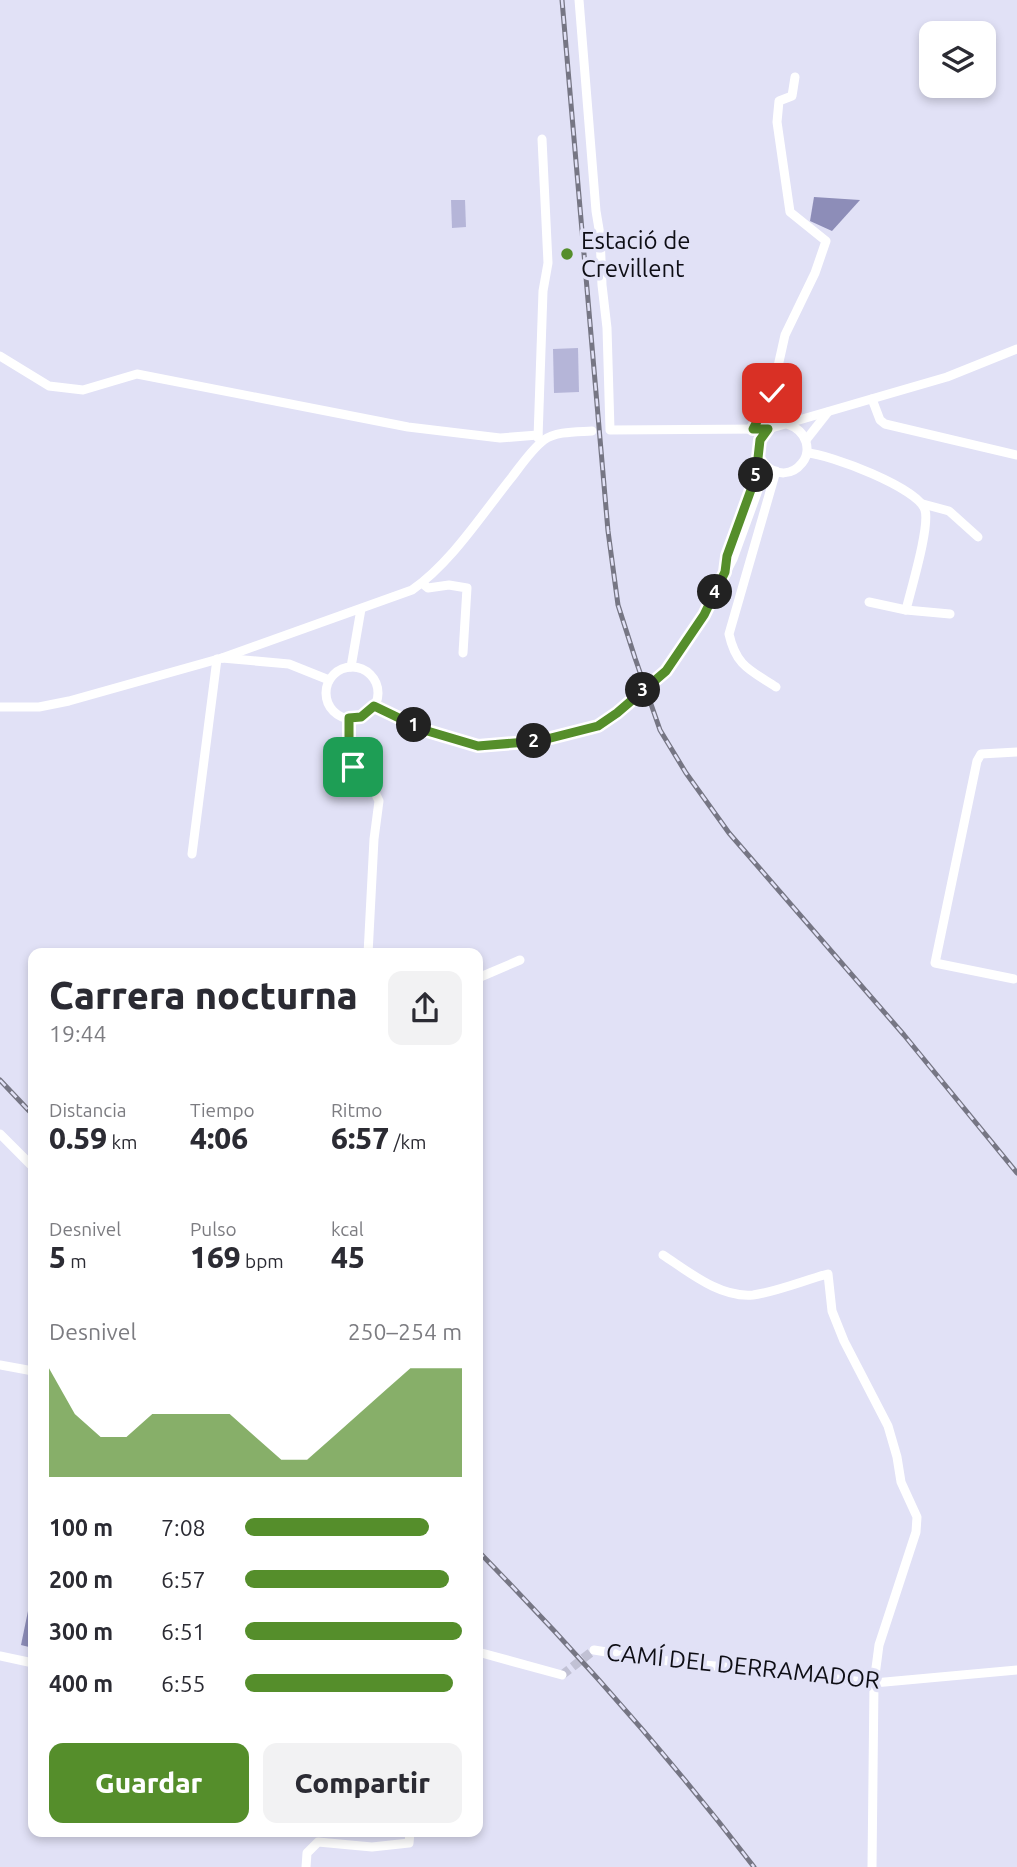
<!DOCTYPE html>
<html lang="es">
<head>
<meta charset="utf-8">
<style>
	body { margin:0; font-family:Ubuntu,sans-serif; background:#f2f2f3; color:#2b2b33; height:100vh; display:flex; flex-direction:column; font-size:26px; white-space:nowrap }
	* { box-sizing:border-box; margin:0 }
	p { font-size:23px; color:#7c7c81 }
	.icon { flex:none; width:38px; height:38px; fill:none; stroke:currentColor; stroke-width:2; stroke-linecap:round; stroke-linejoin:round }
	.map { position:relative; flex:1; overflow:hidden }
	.panel { position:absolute; left:28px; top:948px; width:455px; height:889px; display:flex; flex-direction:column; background:#fff; border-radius:14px; box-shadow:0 4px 10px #0003 }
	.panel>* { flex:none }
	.fabs { position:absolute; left:919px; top:21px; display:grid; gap:14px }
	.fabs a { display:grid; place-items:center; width:77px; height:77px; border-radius:14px; background:#fff; box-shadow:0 4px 10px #0003; font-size:35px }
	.pin { position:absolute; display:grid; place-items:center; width:60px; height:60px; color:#fff; margin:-30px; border-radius:14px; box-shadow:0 4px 10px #0006 }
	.km { position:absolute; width:35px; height:35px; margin:-18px; border-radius:50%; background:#222; color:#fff; font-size:19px; line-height:35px; text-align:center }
	.round { display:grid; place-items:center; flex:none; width:74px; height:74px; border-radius:14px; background:#f2f2f3 }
	.summary { display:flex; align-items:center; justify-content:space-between; height:119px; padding:0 21px }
	h1 { font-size:38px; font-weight:800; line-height:52px }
	.figures { display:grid; grid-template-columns:repeat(3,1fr); gap:10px; height:119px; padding:7px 21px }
	.figures div { display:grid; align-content:center }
	.figures b { font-size:30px; font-weight:800 }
	.figures small { font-size:19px; font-weight:400 }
	.figures p { font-size:19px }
	.chart { height:196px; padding:14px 21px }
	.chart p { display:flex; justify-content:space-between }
	.chart svg { width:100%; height:126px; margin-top:7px; fill:#558e2b; opacity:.7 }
	.button { display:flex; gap:14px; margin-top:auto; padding:14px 21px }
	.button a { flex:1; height:80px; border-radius:14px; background:#558e2b; color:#fff; font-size:28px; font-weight:800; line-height:80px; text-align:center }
	.button a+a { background:#f2f2f3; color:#2b2b33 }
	ul { padding:0 21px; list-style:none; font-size:23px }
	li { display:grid; grid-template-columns:112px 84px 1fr; align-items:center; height:52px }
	li i { height:18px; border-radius:9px; background:#558e2b }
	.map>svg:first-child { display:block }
	.green { fill:#b5b5d8 }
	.water { fill:#8d8db8 }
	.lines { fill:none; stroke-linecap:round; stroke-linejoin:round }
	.minor-tunnel { stroke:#c1c1d4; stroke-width:9; stroke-dasharray:9 4.5; stroke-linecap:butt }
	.minor { stroke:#fff; stroke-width:9 }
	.rail-casing { stroke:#767684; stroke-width:5 }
	.rail { stroke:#e1e1f6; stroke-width:2.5; stroke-dasharray:8; stroke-linecap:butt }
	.route-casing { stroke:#fff; stroke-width:14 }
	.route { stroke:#558e2b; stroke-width:9 }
	.poi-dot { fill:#558e2b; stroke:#e1e1f6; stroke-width:2.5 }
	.labels { text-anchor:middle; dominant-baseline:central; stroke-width:7; stroke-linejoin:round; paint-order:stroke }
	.poi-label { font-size:24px; fill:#0e0e15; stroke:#e1e1f6; text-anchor:start }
	.street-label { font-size:24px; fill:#0e0e15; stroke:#e1e1f6 }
</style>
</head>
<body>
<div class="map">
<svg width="1017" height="1867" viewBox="0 0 1017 1867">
	<rect width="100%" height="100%" fill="#e1e1f6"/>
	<g class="green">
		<path d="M465,200L466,227L452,228L451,200Z"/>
		<path d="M578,348L579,392L554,393L553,349Z"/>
	</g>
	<g class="water">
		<path d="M814,197L860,200L832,231L810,221Z"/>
		<path d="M28,1611L33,1613V1648L21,1645Z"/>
	</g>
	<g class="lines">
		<path class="minor-tunnel" d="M562,1675L594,1650"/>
		<g class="minor">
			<path d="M579,0L596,211L600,235L602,285L607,328L610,430L768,429L947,377L1017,349"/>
			<path d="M0,356L49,386L83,390L137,374L408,427L500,438L538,435"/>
			<path d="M872,399L880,420L885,424L1017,455"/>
			<path d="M753,429L772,393L785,335L815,273L826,241L790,212L777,122L779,101L792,96L795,77"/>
			<path d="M768,429C741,456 781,490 802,463C807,457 808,449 806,442C803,432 796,427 787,424"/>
			<path d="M538,438L543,291L548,263L542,139"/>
			<path d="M806,440L828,412"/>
			<path d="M807,453C829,454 919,488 925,510C930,527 911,589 906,610L950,614"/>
			<path d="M923,504L949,511L978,537"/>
			<path d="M726,567L727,556L756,476L759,457"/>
			<path d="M422,583L428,588L449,585L467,588L463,653"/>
			<path d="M869,602L906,610"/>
			<path d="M222,658L412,590C452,562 482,514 512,477C522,464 532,449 544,440C556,431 578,432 592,431"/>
			<path d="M351,667L361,609"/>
			<circle cx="352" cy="693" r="26"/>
			<path d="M776,687C750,670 736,666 729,634L776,471"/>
			<path d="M374,706L424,730L478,745L539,741L598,726L617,713L666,671L704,615L733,559L761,482L773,471"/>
			<path d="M0,707H39L69,701L222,658L289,664L329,680"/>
			<path d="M349,718V739L353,767L371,784L379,801L374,839L368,954"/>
			<path d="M192,854L217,659"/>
			<path d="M478,978L520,960"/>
			<path d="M1014,979L935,963L977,761L981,754L1017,752"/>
			<path d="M0,1134L33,1167"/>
			<path d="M663,1255C689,1272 720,1298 753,1295C776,1292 805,1280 828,1274L832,1311L844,1341L888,1426L897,1457L901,1482L917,1517L916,1532L879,1645L874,1683L872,1867"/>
			<path d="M0,1365L33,1371"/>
			<path d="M594,1650L650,1659L874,1683L1017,1670"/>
			<path d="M478,1652L562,1675"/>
			<path d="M0,1656L33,1663"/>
			<path d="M306,1867L307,1853L318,1842L372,1847L409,1843L410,1832"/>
		</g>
		<g class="rail-casing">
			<g id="rail">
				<path d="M562,0L608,531L618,605L635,658L660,730L686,773L729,833L904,1035L1017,1173"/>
				<path d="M0,1080L33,1115"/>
				<path d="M478,1551C576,1651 669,1756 754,1867"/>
			</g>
		</g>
		<use href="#rail" class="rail"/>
	</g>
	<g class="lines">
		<g class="route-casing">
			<path id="route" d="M353,767L349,739V718L361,717L374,706L424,730L478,746L539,741L598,726L617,713L666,671L704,615L725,572L727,556L756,476L760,440L768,429H753L772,393"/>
		</g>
		<use href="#route" class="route"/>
	</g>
	<circle class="poi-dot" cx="567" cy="254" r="7"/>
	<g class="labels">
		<g class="poi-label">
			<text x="581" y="240">Estació de<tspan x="581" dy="28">Crevillent</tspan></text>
		</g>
		<g class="street-label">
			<text transform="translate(743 1666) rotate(6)">CAMÍ DEL DERRAMADOR</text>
		</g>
	</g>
</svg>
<div class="fabs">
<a><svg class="icon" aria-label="layers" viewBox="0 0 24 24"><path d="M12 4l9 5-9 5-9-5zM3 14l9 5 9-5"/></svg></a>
</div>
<div class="pin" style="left:353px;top:767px;background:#1e9e55"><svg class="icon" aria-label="arrive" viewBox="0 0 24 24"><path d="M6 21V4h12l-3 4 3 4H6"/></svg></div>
<div class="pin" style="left:772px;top:393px;background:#d93025"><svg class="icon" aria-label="check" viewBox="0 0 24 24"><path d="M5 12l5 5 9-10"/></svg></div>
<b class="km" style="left:414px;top:725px">1</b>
<b class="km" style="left:534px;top:741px">2</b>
<b class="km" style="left:643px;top:690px">3</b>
<b class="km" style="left:715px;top:592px">4</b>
<b class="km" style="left:756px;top:475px">5</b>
<section class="panel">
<div class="summary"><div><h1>Carrera nocturna</h1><p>19:44</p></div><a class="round"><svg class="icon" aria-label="share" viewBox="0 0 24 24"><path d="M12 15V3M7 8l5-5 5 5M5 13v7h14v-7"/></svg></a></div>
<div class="figures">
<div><p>Distancia</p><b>0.59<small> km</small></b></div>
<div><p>Tiempo</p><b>4:06</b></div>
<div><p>Ritmo</p><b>6:57<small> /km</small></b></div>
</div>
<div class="figures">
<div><p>Desnivel</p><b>5<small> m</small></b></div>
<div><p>Pulso</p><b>169<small> bpm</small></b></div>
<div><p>kcal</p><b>45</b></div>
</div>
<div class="chart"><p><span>Desnivel</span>250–254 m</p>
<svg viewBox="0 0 160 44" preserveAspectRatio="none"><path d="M0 44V6L10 22L20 30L30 30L40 22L50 22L60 22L70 22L80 30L90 38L100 38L110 30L120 22L130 14L140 6L150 6L160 6V44z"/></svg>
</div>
<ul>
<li><b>100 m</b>7:08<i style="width:85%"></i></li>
<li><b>200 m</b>6:57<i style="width:94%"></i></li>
<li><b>300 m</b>6:51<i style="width:100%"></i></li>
<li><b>400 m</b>6:55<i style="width:96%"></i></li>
</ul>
<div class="button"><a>Guardar</a><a>Compartir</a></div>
</section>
</div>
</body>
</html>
